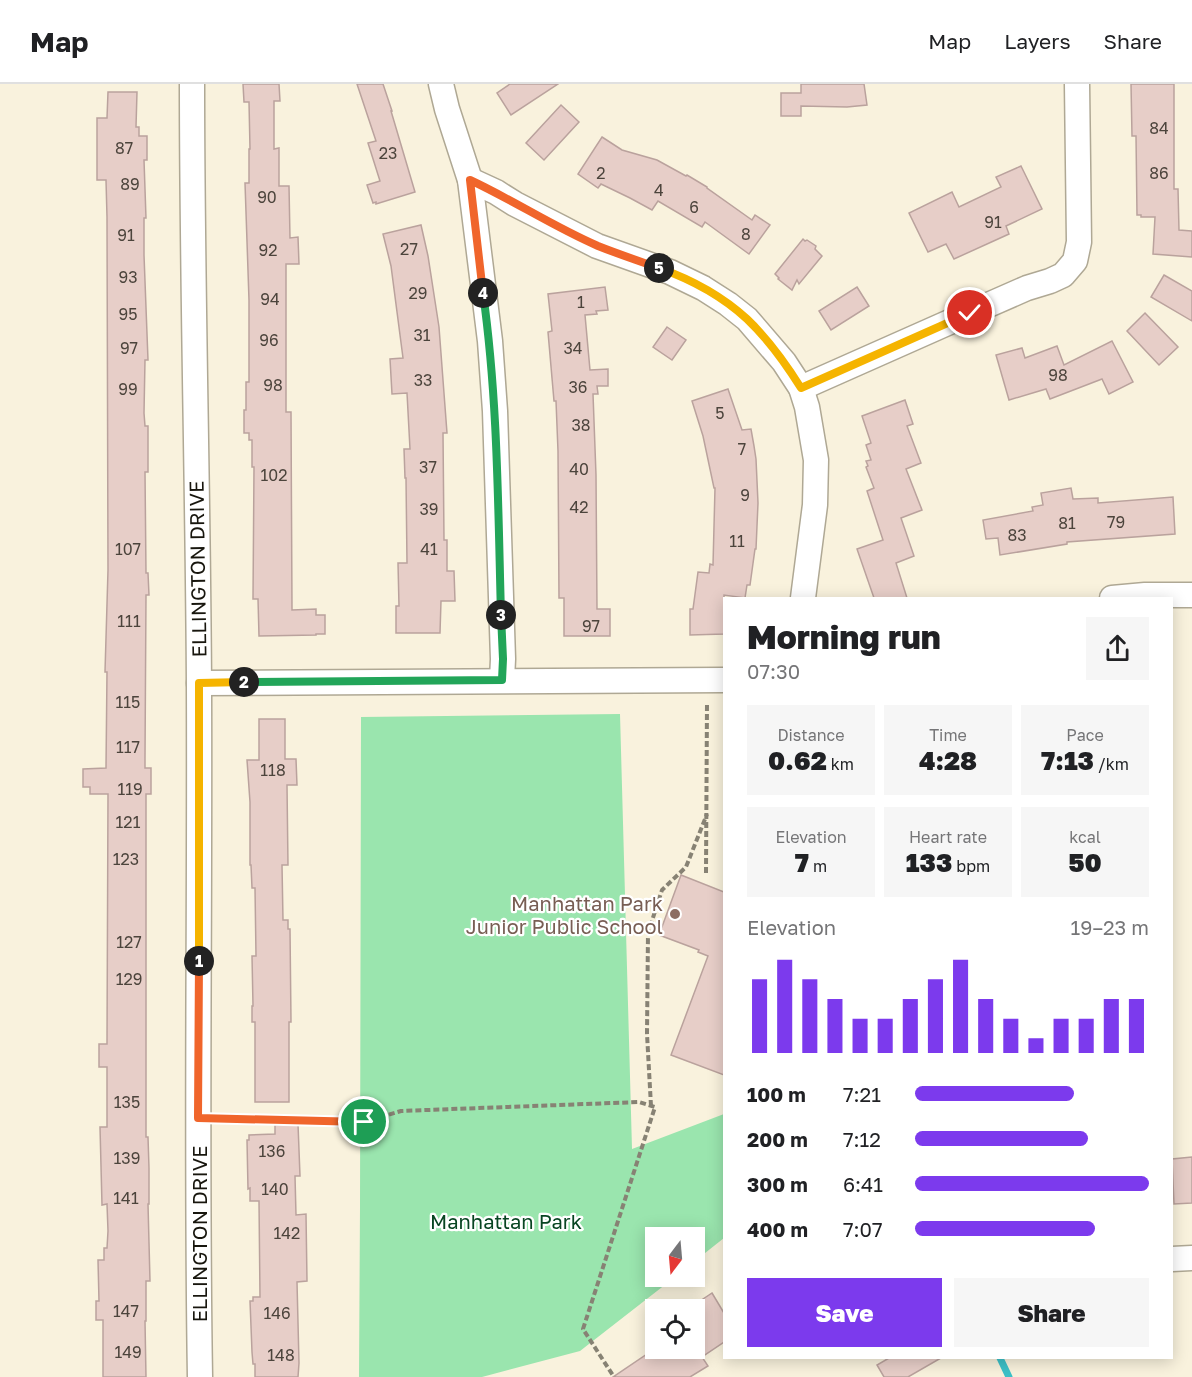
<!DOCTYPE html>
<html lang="en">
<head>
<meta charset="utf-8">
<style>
	body { margin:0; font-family:"Golos Text",sans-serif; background:#f6f6f6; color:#202124; height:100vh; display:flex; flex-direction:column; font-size:22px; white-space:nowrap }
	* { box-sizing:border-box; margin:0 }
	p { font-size:20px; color:#757577 }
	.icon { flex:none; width:33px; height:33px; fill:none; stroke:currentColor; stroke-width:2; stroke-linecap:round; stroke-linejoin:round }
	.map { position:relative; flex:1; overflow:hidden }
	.details { position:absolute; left:723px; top:513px; width:450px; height:762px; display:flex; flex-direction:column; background:#fff; border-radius:0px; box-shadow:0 3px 15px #0003 }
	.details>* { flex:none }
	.needle { width:39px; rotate:196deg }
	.buttons { position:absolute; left:645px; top:1143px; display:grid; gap:12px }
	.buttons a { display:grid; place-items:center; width:60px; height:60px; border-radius:0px; background:#fff; box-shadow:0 3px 15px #0003; font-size:30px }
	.pin { position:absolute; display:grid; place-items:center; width:51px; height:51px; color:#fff; margin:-26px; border:3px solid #fff; border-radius:50%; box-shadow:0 2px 6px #0007 }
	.km { position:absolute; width:30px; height:30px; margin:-15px; border-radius:50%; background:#222; color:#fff; font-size:16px; line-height:30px; text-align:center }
	.round { display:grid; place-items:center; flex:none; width:63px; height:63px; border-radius:0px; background:#f6f6f6 }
	.head { display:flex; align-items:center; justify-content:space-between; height:102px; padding:0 24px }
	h1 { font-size:33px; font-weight:800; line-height:45px }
	.figures { display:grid; grid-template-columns:repeat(3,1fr); gap:9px; height:102px; padding:6px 24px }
	.figures div { display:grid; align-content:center; border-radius:0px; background:#f6f6f6; text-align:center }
	.figures b { font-size:26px; font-weight:800 }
	.figures small { font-size:16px; font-weight:400 }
	.figures p { font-size:16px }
	.chart { height:168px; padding:12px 24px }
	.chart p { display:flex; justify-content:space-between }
	.chart svg { width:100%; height:108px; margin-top:6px; stroke:#7c3aed; stroke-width:6 }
	.primary-button { display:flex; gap:12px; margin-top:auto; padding:12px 24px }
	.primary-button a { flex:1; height:69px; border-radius:0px; background:#7c3aed; color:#fff; font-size:24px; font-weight:800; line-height:69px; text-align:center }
	.primary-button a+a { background:#f6f6f6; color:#202124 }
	ul { padding:0 24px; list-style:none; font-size:20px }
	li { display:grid; grid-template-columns:96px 72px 1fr; align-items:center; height:45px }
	li i { height:15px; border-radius:8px; background:#7c3aed }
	header { display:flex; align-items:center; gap:36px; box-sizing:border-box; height:84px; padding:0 30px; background:#fff; border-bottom:2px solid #e0e0e0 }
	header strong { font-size:28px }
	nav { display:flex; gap:33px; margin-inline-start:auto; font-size:21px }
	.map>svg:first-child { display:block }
	.green { fill:#9ae5ae }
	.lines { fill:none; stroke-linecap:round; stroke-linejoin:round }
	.stream { stroke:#3dc1c8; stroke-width:7 }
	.building { fill:#e7cec8; stroke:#baa29d; stroke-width:1.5 }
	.street-casing { stroke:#afa894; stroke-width:27 }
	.path { stroke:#878274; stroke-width:4; stroke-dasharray:6 3; stroke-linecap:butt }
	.street { stroke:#fff; stroke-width:24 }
	.split-1-casing { stroke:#fff; stroke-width:12 }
	.split-2-casing { stroke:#fff; stroke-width:12 }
	.split-3-casing { stroke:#fff; stroke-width:12 }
	.split-4-casing { stroke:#fff; stroke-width:12 }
	.split-5-casing { stroke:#fff; stroke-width:12 }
	.split-6-casing { stroke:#fff; stroke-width:12 }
	.split-1 { stroke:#f0652b; stroke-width:8 }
	.split-2 { stroke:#f5b400; stroke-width:8 }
	.split-3 { stroke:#22a559; stroke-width:8 }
	.split-4 { stroke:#22a559; stroke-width:8 }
	.split-5 { stroke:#f0652b; stroke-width:8 }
	.split-6 { stroke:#f5b400; stroke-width:8 }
	.education-dot { fill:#8d6e63; stroke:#fff; stroke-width:2 }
	.labels { text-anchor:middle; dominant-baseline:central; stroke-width:4.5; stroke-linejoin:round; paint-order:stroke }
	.number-label { font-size:16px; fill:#4c443c }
	.street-label { font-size:20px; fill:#18160e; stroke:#fff }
	.education-label { font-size:20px; fill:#785e54; stroke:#fff; text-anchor:end }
	.park-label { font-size:20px; fill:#084522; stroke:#fff }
</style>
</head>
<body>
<header>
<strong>Map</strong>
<nav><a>Map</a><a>Layers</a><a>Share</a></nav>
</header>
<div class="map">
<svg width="1192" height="1293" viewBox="0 0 1192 1293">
	<rect width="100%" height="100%" fill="#f9f2dd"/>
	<path class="green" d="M620,630L632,1065L724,1030V1154L695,1177L694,1154H656V1192L675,1193L580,1267L482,1293H359L360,1123L361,633Z"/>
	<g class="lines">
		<path class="stream" d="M1000,1274L1009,1293"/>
	</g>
	<g class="building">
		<path d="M243,0H279L280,17H274V65L279,64V102H289L290,154L298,153L299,180H286V328H291L292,526L316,525V531H325V550H316V551L259,552L258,515H253L254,383H252V356H249V349H244V326H246V298H249V216L245,99H249V65H250L249,18H244Z"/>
		<path d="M357,0H383L392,27H391L415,108L376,120V118L373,119L367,101L380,97L368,59L376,57Z"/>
		<path d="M510,0H558L511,31L497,9Z"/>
		<path d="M801,0H864L867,21L847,23L801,22V32H781V9H801Z"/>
		<path d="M1131,0H1174V105H1178L1179,146L1192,147V173L1153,170L1155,133H1141V131H1137L1136,52H1132Z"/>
		<path d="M108,8H137L136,43H139V52H147V76H144L146,134H144V171L148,276H145L144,329L145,342H148V388H145L146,489H148L149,511H146L145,674V684H151V710H146V1053H148L149,1084V1120H148L150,1197H146V1237H145L146,1293H103V1236H96V1217H99L98,1176H104V1164H107L108,1147L107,1120L102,1121L100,1043H107V983H99V960H107L108,710H90V703H83V685L106,684L107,588H105L108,486L107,133L106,96H97V34H107Z"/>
		<path d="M561,21L579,38L544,76L526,59Z"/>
		<path d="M602,53L622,66L657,76L686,92L687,91L707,103V104L752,136L755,131L770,141L749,170L705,138L702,143L658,117L652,126L630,114L601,100L598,104L578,90Z"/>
		<path d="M1021,82L1042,125L1006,142L1009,150L954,175L946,160L928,168L909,129L952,108L959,123L1001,103L996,93Z"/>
		<path d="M421,141L428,172L439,243L447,349H443L444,456H447V487H454L455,517H441L440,549H396V522H399L398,479H407L406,394H405L404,365H410L407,309L392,310L390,275L403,274L391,182L383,150Z"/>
		<path d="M803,155L805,157L807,156L816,162L815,165L822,172L799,200L797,196L792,206L778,195L779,194L775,190Z"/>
		<path d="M1164,191L1192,207V237L1151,213Z"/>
		<path d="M605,203L608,226L596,227L597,230L585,231L590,286L608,285V302H597L598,310H593L596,391L597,525H610V552H564V514H559L558,367L556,317H554L548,248L552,247L548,210Z"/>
		<path d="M857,203L869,222L831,246L819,227Z"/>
		<path d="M1145,229L1178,263L1159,281L1127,247Z"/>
		<path d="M667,243L686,256L672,276L653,263Z"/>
		<path d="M1112,257L1133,298L1109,310L1102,295L1050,315L1046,305L1009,316L996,271L1022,264L1025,274L1057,262L1064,281Z"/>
		<path d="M728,305L742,346L751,345L754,362L756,375L758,419L756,465H755L750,501H747L745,514L724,511V550L690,551V525H693L698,488L709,489L710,480L713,481L715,404H714L703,352L692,317Z"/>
		<path d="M905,316L913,340L907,342L921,379L906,385L922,426L901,434L914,472L896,479L907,514H874L857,465L883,456L867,407L874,404L866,383L868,382L866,377L871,376L866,361L871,359L862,332Z"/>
		<path d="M1071,404L1073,415L1098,414V419L1173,413L1175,450L1067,458V460L1000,471L998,454L986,455L983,436L1033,427L1032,423L1043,421L1041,409Z"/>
		<path d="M259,635H285V675H296L297,701H287L288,781H282L283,836H288V845H290L291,938H289V1018H255V938H252V922H253L252,872H256L255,804H252L251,781H250V718L247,676H259Z"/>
		<path d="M681,791L724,808V991L671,971L708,872L698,868L699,866L659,851Z"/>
		<path d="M298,1040L300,1092H295L296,1131L306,1130L307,1197L297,1198L299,1279L298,1293H255V1280H253L252,1268L250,1217H253V1213H260L259,1117H250V1104L248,1105L247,1056H249V1051L275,1050V1041Z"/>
		<path d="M1192,1073V1119L1174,1120L1172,1075Z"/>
		<path d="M712,1209L724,1229V1258L702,1273L708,1282L690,1293H613L656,1264H694V1226L691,1223Z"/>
		<path d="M889,1274H941L908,1293H884L877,1281Z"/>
	</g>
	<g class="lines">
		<g class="street-casing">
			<g id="street">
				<path d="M192,0C192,201 198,403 199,604C200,834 196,1063 200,1293"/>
				<path d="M441,0L447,25L470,96L490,257L495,327L503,575L502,596"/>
				<path d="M470,96L496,108L515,120L597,162L670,188L703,204L728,220L747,235L784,278L801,304L807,323L816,376L815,421L803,514"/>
				<path d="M801,304L970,229L1027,204L1050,197L1063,191L1075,177L1079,158L1077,0"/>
				<path d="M1112,514L1145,511H1192"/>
				<path d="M199,599L724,596"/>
				<path d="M1172,1175L1192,1174"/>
			</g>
		</g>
		<g class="path">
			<path d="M706,789L707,619"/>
			<path d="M651,1022L647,950L648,849L662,806L686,783L707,730"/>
			<path d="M219,1035L364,1038L401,1027L639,1018L655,1023L583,1245L614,1293"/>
		</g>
		<use href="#street" class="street"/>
	</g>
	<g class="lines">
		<g class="split-1-casing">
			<path id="split-1" d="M199,877L198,1034L364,1038"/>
		</g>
		<g class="split-2-casing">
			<path id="split-2" d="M199,877V599L244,598"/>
		</g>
		<g class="split-3-casing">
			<path id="split-3" d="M244,598L502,596L503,575L501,531"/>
		</g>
		<g class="split-4-casing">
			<path id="split-4" d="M483,209C498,316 498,424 501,531"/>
		</g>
		<g class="split-5-casing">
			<path id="split-5" d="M483,209L470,96C513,116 554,143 598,162C618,170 639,177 659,184"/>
		</g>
		<g class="split-6-casing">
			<path id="split-6" d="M659,184C690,195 722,212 747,235C768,255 786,280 801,304L970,229"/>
		</g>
		<use href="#split-1" class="split-1"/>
		<use href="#split-2" class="split-2"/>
		<use href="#split-3" class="split-3"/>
		<use href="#split-4" class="split-4"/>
		<use href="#split-5" class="split-5"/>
		<use href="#split-6" class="split-6"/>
	</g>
	<circle class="education-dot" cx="675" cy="830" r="6"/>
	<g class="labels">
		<g class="number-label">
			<text x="1159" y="44">84</text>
			<text x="124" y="64">87</text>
			<text x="388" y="69">23</text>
			<text x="601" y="89">2</text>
			<text x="1159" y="89">86</text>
			<text x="130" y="100">89</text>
			<text x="659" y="106">4</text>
			<text x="267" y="113">90</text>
			<text x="694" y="123">6</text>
			<text x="993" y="138">91</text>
			<text x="746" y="150">8</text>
			<text x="126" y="151">91</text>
			<text x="409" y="165">27</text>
			<text x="268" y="166">92</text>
			<text x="128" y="193">93</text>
			<text x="418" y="209">29</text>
			<text x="270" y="215">94</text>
			<text x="581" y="218">1</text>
			<text x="128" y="230">95</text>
			<text x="422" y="251">31</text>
			<text x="269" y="256">96</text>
			<text x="129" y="264">97</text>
			<text x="573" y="264">34</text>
			<text x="1058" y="291">98</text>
			<text x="423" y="296">33</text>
			<text x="273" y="301">98</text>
			<text x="578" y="303">36</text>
			<text x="128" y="305">99</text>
			<text x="720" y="329">5</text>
			<text x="581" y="341">38</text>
			<text x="742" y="365">7</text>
			<text x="428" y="383">37</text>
			<text x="579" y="385">40</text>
			<text x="274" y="391">102</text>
			<text x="745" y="411">9</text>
			<text x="579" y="423">42</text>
			<text x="429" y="425">39</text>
			<text x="1116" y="438">79</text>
			<text x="1067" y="439">81</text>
			<text x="1017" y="451">83</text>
			<text x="737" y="457">11</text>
			<text x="128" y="465">107</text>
			<text x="429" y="465">41</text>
			<text x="129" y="537">111</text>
			<text x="591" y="542">97</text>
			<text x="128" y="618">115</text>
			<text x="128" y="663">117</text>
			<text x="273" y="686">118</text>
			<text x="130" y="705">119</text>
			<text x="128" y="738">121</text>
			<text x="126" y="775">123</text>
			<text x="129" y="858">127</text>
			<text x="129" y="895">129</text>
			<text x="127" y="1018">135</text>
			<text x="272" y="1067">136</text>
			<text x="127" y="1074">139</text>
			<text x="275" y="1105">140</text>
			<text x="126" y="1114">141</text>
			<text x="287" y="1149">142</text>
			<text x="126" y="1227">147</text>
			<text x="277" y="1229">146</text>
			<text x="128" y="1268">149</text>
			<text x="281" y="1271">148</text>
		</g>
		<g class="street-label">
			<text transform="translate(197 485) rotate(-91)">ELLINGTON DRIVE</text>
			<text transform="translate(199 1150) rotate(-90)">ELLINGTON DRIVE</text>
		</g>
		<g class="education-label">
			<text x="663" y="819">Manhattan Park<tspan x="663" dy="23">Junior Public School</tspan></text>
		</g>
		<g class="park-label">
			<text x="506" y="1137">Manhattan Park</text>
		</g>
	</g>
</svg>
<div class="buttons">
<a><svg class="needle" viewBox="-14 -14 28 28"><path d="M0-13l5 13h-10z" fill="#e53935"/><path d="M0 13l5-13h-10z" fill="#757577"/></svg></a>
<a><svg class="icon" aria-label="locate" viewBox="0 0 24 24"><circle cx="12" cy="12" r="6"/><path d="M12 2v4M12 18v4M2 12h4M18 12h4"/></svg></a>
</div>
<div class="pin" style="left:364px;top:1038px;background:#1e9e55"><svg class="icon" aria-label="arrive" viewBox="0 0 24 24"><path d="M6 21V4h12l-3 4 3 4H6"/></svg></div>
<div class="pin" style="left:970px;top:229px;background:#d93025"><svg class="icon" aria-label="check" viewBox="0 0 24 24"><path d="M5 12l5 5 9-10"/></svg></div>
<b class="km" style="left:199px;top:877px">1</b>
<b class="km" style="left:244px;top:598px">2</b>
<b class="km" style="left:501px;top:531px">3</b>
<b class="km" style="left:483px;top:209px">4</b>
<b class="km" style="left:659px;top:184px">5</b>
<section class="details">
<div class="head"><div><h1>Morning run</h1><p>07:30</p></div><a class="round"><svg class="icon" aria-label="share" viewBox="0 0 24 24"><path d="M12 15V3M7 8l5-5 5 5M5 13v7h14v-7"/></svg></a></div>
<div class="figures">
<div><p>Distance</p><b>0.62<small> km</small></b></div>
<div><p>Time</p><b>4:28</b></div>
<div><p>Pace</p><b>7:13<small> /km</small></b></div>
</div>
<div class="figures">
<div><p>Elevation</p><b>7<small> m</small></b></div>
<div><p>Heart rate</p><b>133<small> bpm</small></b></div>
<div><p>kcal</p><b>50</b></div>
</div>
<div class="chart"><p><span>Elevation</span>19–23 m</p>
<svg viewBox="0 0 160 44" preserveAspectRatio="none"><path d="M5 44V14M15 44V6M25 44V14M35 44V22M45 44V30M55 44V30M65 44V22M75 44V14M85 44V6M95 44V22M105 44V30M115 44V38M125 44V30M135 44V30M145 44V22M155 44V22"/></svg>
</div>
<ul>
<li><b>100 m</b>7:21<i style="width:68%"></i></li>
<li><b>200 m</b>7:12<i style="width:74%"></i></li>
<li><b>300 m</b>6:41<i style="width:100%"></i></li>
<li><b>400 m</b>7:07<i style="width:77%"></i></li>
</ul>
<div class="primary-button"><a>Save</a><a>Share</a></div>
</section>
</div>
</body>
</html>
